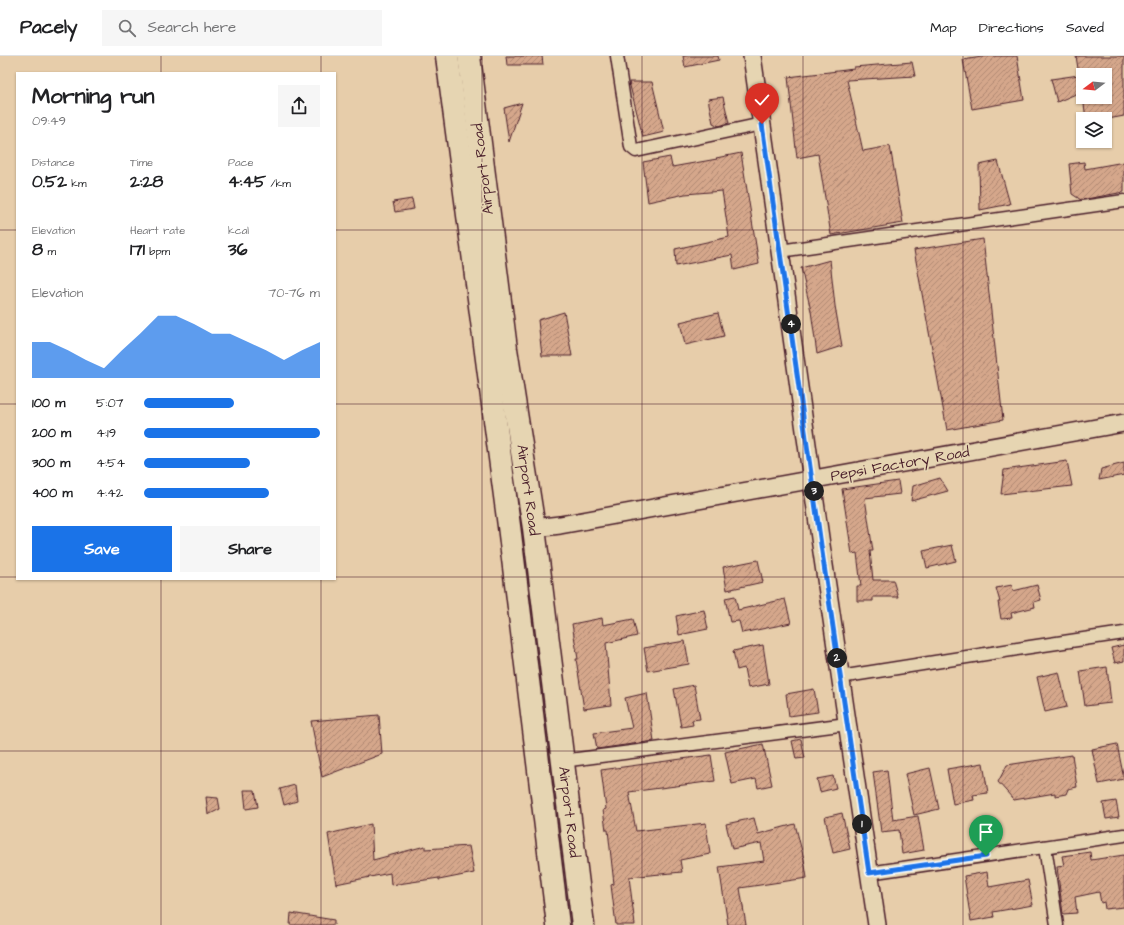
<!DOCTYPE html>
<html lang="en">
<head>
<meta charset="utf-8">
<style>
	body { margin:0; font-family:"Architects Daughter",sans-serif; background:#f6f6f6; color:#202124; height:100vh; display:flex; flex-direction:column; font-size:15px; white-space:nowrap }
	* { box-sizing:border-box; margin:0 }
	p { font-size:13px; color:#757577 }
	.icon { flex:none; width:22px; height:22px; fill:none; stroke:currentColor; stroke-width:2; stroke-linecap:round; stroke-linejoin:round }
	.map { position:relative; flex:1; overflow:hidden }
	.panel { position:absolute; left:16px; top:16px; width:320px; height:508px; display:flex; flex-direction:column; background:#fff; border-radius:0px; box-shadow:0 1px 3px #0004 }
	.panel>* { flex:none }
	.needle { width:26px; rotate:254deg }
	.controls { position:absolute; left:1076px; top:12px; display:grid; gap:8px }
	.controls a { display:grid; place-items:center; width:36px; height:36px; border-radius:0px; background:#fff; box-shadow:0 1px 3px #0004; font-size:20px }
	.pin { position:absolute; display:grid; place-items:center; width:34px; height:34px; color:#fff; margin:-41px -17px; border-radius:50% 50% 50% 0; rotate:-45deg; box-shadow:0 0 4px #0007 }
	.pin .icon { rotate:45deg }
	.km { position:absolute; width:20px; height:20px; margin:-10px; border-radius:50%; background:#222; color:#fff; font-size:11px; line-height:20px; text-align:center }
	.round { display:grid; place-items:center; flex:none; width:42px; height:42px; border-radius:0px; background:#f6f6f6 }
	.overview { display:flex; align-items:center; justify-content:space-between; height:68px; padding:0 16px }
	h1 { font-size:22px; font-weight:800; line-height:30px }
	.metrics { display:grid; grid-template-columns:repeat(3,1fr); gap:6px; height:68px; padding:4px 16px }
	.metrics div { display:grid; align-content:center }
	.metrics b { font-size:17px; font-weight:800 }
	.metrics small { font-size:11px; font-weight:400 }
	.metrics p { font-size:11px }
	.chart { height:112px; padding:8px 16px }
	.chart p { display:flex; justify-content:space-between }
	.chart svg { width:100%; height:72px; margin-top:4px; fill:#1a73e8; opacity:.7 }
	.cta { display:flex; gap:8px; margin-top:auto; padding:8px 16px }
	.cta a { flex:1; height:46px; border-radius:0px; background:#1a73e8; color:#fff; font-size:16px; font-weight:800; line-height:46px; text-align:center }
	.cta a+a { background:#f6f6f6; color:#202124 }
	ul { padding:0 16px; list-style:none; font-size:13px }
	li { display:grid; grid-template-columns:64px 48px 1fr; align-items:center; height:30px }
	li i { height:10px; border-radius:5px; background:#1a73e8 }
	header { display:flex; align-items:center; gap:24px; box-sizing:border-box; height:56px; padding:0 20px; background:#fff; border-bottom:1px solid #e0e0e0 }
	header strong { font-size:19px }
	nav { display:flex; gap:22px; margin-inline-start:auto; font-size:14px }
	.search { width:280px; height:36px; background:#f6f6f6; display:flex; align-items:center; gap:10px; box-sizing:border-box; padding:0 14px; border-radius:0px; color:#757577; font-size:15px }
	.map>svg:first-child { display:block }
	.building { fill:url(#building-hatch); stroke:#4a1f2b }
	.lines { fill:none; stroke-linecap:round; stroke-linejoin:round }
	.street-casing { stroke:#4a1f2b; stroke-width:15 }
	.secondary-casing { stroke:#4a1f2b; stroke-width:20 }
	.highway-casing { stroke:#4a1f2b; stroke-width:25 }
	.street { stroke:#e6d5b2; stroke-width:12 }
	.secondary { stroke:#e6d5b2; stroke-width:17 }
	.highway { stroke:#e6d5b2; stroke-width:22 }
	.route-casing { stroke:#fff; stroke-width:8 }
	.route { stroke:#1a73e8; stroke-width:5 }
	.grid { fill:none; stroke:#4a1f2b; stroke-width:1; stroke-opacity:0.55 }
	.labels { text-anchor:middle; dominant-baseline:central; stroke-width:3.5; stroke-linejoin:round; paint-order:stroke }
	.street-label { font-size:15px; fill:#4a1f2b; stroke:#e6d5b2 }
</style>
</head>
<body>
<header>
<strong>Pacely</strong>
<div class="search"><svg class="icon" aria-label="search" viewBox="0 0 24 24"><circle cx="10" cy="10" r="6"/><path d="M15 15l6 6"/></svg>Search here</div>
<nav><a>Map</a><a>Directions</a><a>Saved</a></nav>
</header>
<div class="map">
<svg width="1124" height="869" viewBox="0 0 1124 869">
	<defs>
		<pattern id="building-hatch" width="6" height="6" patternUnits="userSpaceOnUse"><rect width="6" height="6" fill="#d5a78b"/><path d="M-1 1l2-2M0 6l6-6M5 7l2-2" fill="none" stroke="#af8772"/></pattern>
	</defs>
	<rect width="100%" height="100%" fill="#e7cdaa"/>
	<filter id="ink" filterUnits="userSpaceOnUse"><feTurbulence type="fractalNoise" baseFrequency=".025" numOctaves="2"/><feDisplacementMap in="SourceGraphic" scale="8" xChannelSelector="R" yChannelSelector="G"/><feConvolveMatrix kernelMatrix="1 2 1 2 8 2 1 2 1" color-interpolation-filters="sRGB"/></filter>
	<g filter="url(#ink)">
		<g class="building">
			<path d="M506,0H542L543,9H507Z"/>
			<path d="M683,0H718L719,4L685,11Z"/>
			<path d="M988,0H1017L1024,44L972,53L963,4Z"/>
			<path d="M1076,0H1124V60L1108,63H1086L1083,41H1105V19H1083V35L1057,46L1051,23L1079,19Z"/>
			<path d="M912,6L915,20L847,24L863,95L890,90L903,167L831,179L818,98L797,102L788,21L854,13V11Z"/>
			<path d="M629,26H652L664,76L643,81Z"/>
			<path d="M723,41L729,67L719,70L713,67L708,43Z"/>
			<path d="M522,47L509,86L504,52Z"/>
			<path d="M741,97L759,208L734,214L732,199L676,210L675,193L729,181L722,135L685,138L648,146L643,106L670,101L672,111L717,103L716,102Z"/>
			<path d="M998,105L1010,148L980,154L979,109Z"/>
			<path d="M1084,106L1085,113L1124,106V136L1081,144L1072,138L1069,108Z"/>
			<path d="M412,143L414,153L395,156L393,146Z"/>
			<path d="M983,183L1003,364L947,374L914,194Z"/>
			<path d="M830,204L835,250L842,290L817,298L811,255L801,212Z"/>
			<path d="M564,256L572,300H542L538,264Z"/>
			<path d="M718,257L724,280L685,289L680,266Z"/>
			<path d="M1067,405L1072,430L1001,438L1004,414Z"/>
			<path d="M1124,407V419L1099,424L1101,413Z"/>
			<path d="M940,422L948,435L911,445L913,430Z"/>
			<path d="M898,425L900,438L865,442L873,495H870L873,524H893L898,541H873V545H857V530H861L857,497L852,498L842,433Z"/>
			<path d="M952,489L956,505L927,512L923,495Z"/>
			<path d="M758,504L763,526L727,534L723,511Z"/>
			<path d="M1012,529L1013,535L1037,529L1041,544L1034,546L1035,551L1011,557L1012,562L1001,563L998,546H1000L996,532Z"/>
			<path d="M735,540L738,554L785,543L791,567L742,577L739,565L730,566L725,542Z"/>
			<path d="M704,554L708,573L679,579L676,560Z"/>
			<path d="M602,562L603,569L633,563L637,580L606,587L611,649L584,653L576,603H578L572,568Z"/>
			<path d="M685,585L689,608L648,615L644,592Z"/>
			<path d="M763,589L769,628L748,632L744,612L737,614L733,595Z"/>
			<path d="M1124,589V605L1115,607L1111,592Z"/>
			<path d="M1107,611L1111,647L1085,650L1080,615Z"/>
			<path d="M1059,616L1067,651L1045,656L1037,621Z"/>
			<path d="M694,629L700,663L692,664L693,669L681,671L674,633Z"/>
			<path d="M814,633L818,656L789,660L786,638Z"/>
			<path d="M647,637L654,685L597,693L594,677L632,672L625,642Z"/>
			<path d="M379,659L382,698L322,721L311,665Z"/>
			<path d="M801,683L805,702L796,703L792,685Z"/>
			<path d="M763,688L772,729L758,732L756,723L732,728L725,696Z"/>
			<path d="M1117,688L1124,723L1099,728L1092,693Z"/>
			<path d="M711,699L715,725L629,736L636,775L706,767L710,798L680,804L682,816L629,821L635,869H616L611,829L614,828L608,774H606L603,754L606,753L601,714Z"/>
			<path d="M1072,699L1077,731L1068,733L1066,738L1055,740V737L1014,744L998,726L1007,709Z"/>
			<path d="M983,707L988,737L973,739L974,744L953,748L947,713Z"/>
			<path d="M930,712L939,753L914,759L905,718Z"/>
			<path d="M887,714L893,764L918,760L924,794L902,798L899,774L881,776L873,716Z"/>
			<path d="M833,720L836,732L820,736L817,723Z"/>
			<path d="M295,729L297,745L284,749L280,733Z"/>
			<path d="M244,734H255L258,751L246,753Z"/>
			<path d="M206,741L218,742L220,753L208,759Z"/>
			<path d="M1116,745L1119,761L1106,763L1103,747Z"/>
			<path d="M842,757L850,793L833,797L825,761Z"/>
			<path d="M754,762L758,778L795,768L804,803L807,822L740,832L746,869H728L719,811L764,805L761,787L732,793L726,768Z"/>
			<path d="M371,768L373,804L425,790V793L469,790L474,817L439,824V822L391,829L390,817L336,828L328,778Z"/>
			<path d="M1090,796L1091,804L1124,799V851L1105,853L1104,846L1101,847L1099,836L1075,841L1077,857L1063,858L1057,811L1064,810L1062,800Z"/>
			<path d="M987,816L989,831L1028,824L1033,849L993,856L994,861L971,865L964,820Z"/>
			<path d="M291,857L334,864V869H290Z"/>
		</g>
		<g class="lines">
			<g class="street-casing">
				<g id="street">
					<path d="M617,0L631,91L636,95L762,68"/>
					<path d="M780,195L1124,145"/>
					<path d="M840,621L1030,591L1124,577"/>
					<path d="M562,705L847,668"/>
					<path d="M1045,791L1057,869"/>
					<path d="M869,817L1124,779"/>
				</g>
			</g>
			<g class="secondary-casing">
				<g id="secondary">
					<path d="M752,0L780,195L821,489L877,869"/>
					<path d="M534,472L560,469L1124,367"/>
				</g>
			</g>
			<g class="highway-casing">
				<g id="highway">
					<path d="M447,0L509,470L558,869"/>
					<path d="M469,0L506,293L534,472L583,869"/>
				</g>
			</g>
			<use href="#street" class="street"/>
			<use href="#secondary" class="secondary"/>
			<use href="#highway" class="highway"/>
		</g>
	</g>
	<g class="lines" filter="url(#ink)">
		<g class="route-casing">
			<path id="route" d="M762,68L821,489L869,817L986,800"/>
		</g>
		<use href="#route" class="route"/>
	</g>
	<path class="grid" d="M161,0V17M321,0V17M482,0V869M642,0V869M803,0V869M963,0V869M0,174H17M335,174H1124M0,348H17M335,348H1124M0,521H17M335,521H1124M161,523V869M321,523V869M0,695H1124"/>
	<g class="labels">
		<g class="street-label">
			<text transform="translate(483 113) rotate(-97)">Airport Road</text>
			<text transform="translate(900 408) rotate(-10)">Pepsi Factory Road</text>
			<text transform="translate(528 434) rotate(82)">Airport Road</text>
			<text transform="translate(569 756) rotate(83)">Airport Road</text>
		</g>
	</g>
</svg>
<div class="controls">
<a><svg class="needle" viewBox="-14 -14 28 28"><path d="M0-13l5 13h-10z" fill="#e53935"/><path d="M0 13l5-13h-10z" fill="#757577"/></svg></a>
<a><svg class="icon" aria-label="layers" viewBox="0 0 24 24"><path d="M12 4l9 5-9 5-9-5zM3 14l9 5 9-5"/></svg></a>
</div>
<div class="pin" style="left:986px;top:800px;background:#1e9e55"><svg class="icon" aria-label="arrive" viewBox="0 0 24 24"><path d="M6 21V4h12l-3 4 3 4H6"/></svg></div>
<div class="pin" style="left:762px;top:68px;background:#d93025"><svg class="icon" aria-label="check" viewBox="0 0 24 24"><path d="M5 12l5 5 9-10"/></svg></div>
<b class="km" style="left:862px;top:768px">1</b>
<b class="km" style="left:837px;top:602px">2</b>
<b class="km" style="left:814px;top:435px">3</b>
<b class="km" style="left:791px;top:268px">4</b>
<section class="panel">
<div class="overview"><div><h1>Morning run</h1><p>09:49</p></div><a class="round"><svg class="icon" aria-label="share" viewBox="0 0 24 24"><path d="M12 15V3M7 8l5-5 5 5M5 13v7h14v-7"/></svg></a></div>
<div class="metrics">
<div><p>Distance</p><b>0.52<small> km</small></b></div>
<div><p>Time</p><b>2:28</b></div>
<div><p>Pace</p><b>4:45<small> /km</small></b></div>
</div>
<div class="metrics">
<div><p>Elevation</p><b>8<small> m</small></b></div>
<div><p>Heart rate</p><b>171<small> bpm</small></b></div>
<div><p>kcal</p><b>36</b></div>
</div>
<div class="chart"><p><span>Elevation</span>70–76 m</p>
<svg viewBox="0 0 160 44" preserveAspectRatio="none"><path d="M0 44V22L10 22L20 27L30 33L40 38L50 27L60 17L70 6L80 6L90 11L100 17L110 17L120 22L130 27L140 33L150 27L160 22V44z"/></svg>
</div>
<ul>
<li><b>100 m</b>5:07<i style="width:51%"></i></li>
<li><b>200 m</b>4:19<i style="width:100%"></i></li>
<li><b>300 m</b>4:54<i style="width:60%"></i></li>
<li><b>400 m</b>4:42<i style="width:71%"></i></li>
</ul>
<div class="cta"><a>Save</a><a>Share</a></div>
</section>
</div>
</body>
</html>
